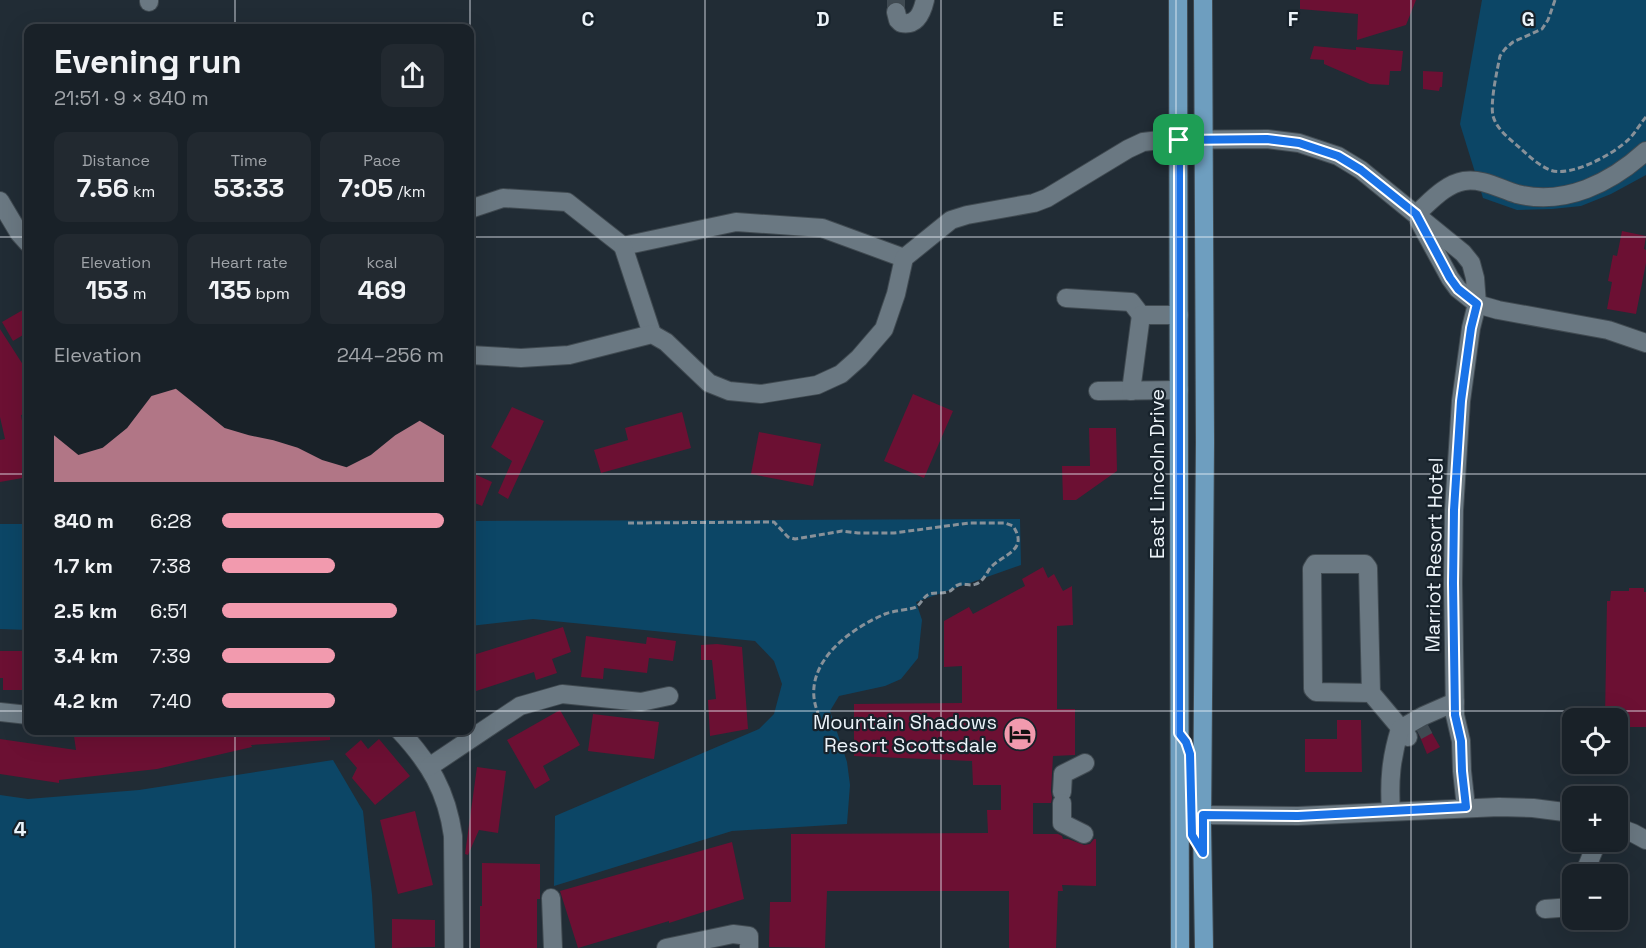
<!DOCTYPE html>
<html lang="en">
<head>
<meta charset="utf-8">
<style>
	body { margin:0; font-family:"Space Grotesk",sans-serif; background:#222930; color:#f1f3f6; height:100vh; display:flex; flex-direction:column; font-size:22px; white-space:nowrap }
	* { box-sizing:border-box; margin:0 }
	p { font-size:20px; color:#9fa3a8 }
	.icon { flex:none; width:33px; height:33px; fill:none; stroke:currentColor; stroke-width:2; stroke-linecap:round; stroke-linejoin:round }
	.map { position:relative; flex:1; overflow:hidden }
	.side { position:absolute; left:24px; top:24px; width:450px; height:711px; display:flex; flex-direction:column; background:#192128; border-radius:12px; box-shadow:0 6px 24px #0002,0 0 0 2px #373e45 }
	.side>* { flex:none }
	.tools { position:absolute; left:1562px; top:708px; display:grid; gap:12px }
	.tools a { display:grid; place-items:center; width:66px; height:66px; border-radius:12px; background:#192128; box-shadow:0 6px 24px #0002,0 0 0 2px #373e45; font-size:30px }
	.pin { position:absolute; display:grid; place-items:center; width:51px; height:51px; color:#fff; margin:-26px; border-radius:12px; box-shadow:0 3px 9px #0006 }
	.round { display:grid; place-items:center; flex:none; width:63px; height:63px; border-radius:12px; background:#222930 }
	.head { display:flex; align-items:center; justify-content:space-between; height:102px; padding:0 30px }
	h1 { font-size:33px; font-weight:800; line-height:45px }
	.figures { display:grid; grid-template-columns:repeat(3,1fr); gap:9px; height:102px; padding:6px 30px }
	.figures div { display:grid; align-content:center; border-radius:12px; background:#222930; text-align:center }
	.figures b { font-size:26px; font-weight:800 }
	.figures small { font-size:16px; font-weight:400 }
	.figures p { font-size:16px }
	.chart { height:168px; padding:12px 30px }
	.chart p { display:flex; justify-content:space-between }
	.chart svg { width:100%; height:108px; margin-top:6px; fill:#f29aae; opacity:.7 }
	ul { padding:0 30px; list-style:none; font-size:20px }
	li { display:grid; grid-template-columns:96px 72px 1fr; align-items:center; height:45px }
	li i { height:15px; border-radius:8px; background:#f29aae }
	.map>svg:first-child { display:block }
	.green { fill:#0c4666 }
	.building { fill:#6c1033 }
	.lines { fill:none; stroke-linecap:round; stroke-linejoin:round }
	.minor-tunnel { stroke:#3f4a52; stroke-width:18; stroke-dasharray:18 9; stroke-linecap:butt }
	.minor-casing { stroke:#404a51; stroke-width:20 }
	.major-casing { stroke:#404a51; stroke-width:20 }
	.path { stroke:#889199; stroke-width:3; stroke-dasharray:6 3; stroke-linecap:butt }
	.minor { stroke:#6a7882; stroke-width:18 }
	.major { stroke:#6e9ebf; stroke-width:18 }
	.route-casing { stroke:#fff; stroke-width:12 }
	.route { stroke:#1a73e8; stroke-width:8 }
	.grid { fill:none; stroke:#ecf3f9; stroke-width:1.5; stroke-opacity:0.55 }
	.labels { text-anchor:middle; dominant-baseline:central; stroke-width:4.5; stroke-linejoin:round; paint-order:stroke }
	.street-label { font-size:20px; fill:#ecf3f9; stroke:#17222b }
	.poi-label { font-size:20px; fill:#ecf3f9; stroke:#17222b; text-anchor:end }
	.grid-label { font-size:20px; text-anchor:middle; font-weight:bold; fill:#ecf3f9; stroke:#17222b; stroke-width:4.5; stroke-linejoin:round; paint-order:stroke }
</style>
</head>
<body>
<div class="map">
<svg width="1646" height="948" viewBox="0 0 1646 948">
	<rect width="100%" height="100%" fill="#212c35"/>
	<g class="green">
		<path d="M1482,0H1646V175L1611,194L1581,206L1552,209L1517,210L1483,198L1460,124Z"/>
		<path d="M1020,519L1021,565L916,602L922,620L918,658L901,679L885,686L839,696L830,711L847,762L850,785L847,824L732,831L554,886L555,816L759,729L774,714L782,684L774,661L755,641L533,619L470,626V521Z"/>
		<path d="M0,524H28V630L0,629Z"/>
		<path d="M333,760L363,811L372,895L375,948H0V795L28,799L139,790Z"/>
	</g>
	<g class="building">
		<path d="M1300,0H1416L1406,25L1357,40L1358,14L1300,9Z"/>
		<path d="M1314,46L1356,50V47L1403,51L1401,71H1390L1389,85L1370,84L1324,64V60L1310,59Z"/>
		<path d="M1423,71L1443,72L1442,87H1440L1439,91L1423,89Z"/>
		<path d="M1622,231L1646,236L1644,249L1646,250V263L1636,314L1607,309L1612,282L1608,281L1613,255L1617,256Z"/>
		<path d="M28,307V332L13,341L2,322Z"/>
		<path d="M0,329L27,371L28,377V414L21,415L28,456V477L0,482V440L5,439L0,417Z"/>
		<path d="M913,394L953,411L924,478L884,461Z"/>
		<path d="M512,407L544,421L508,499L498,493L512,461L491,447Z"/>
		<path d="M682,412L691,448L601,473L594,450L628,440L625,428Z"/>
		<path d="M1089,428H1116L1117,471L1076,500H1063L1062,466H1090Z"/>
		<path d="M759,432L821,444L813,486L751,474Z"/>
		<path d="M470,472L492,482L482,506L470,501Z"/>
		<path d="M1043,567L1048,578L1054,574L1063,591L1072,586L1073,625L1057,626V709H1075V755L1053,756L1051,791L1052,798L1051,803H1033V834H1058L1062,836L1063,839H1068L1084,845L1090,844L1094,839H1096V886L1062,885L1063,891H1058L1056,948H1009V891H827L825,948L769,947L770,902H791V834L988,833L987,810H1001V785H973L972,761L854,756V704L962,703V666L944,667V621L969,607L973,614L1025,586L1022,579Z"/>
		<path d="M1629,588H1644V592H1646V727H1617V718H1605L1607,601H1610L1611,591H1629Z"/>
		<path d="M563,627L571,652L552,659L557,673L536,680L534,672L470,693V656Z"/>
		<path d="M586,636L646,644L647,637L676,641L673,661L649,658L647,673L604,668L603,679L581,677Z"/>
		<path d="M717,644L742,647L748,729L710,736L708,700L716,699L712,660H701V645Z"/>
		<path d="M0,651H24V671H28V690H3V678H0Z"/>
		<path d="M560,710L580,745L543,766L550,780L535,789L507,740Z"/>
		<path d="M593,714L659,722L654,759L588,751Z"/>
		<path d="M1337,720H1361L1362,772H1305V739H1337Z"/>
		<path d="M1428,726L1440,747L1427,754L1418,732Z"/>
		<path d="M128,730H330V740L251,745L252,747L157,769L59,780V783L0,774V739L76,750L74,736Z"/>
		<path d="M379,739L410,776L375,805L352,778L357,768L345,754L361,740L368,749Z"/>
		<path d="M477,767L506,771L498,833L479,830L468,855L465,854Z"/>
		<path d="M415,811L433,885L398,894L380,820Z"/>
		<path d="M732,842L744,899L669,923V921L578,948L560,891Z"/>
		<path d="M482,863L540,864V899H537V948H480V906H482Z"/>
		<path d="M392,919L435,920V947L392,948Z"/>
	</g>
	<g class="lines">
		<g class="minor-tunnel">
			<path d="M896,0V12"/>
			<path d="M1417,731L1428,725"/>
		</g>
		<g class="minor-casing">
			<g id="minor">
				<path d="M149,0V2"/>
				<path d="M896,12L898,20L901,23C917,26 922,13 925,0"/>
				<path d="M0,201L19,233L28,243"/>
				<path d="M470,209L503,198L567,202L623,246L736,222L822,228L904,258"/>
				<path d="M1416,214C1429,203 1445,184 1464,181C1482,178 1500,189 1517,194C1565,206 1611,183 1646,151"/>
				<path d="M1419,221L1450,278L1458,289L1477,304L1498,310L1608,330L1646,343"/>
				<path d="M623,246L652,334"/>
				<path d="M1066,298L1131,302L1141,315"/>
				<path d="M470,355L521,358L569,355L652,334L666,342L709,383L729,391L761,394L817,385L841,374L859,358L884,329L896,294L904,258L951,220L967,215L1034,203L1047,198L1128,149L1143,142L1160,140L1267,139L1299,143L1338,156L1361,170L1463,253L1471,263L1475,278L1477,304L1471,328L1461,401L1454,510L1453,583L1455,715L1461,741L1462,771L1466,807"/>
				<path d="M1098,391L1179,390"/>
				<path d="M1131,391L1141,315H1179"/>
				<path d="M1371,693L1368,568L1365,564H1315L1312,569L1313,689L1316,692L1371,693L1408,737"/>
				<path d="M0,712L28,715"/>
				<path d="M399,730C430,763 447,792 453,836L454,948"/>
				<path d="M429,767L520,706L562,694L641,702L669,696"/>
				<path d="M1062,792L1063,774L1085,763"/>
				<path d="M1062,803V823L1084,834"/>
				<path d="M1391,811C1389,781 1391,758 1400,729L1423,716L1455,702"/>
				<path d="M1203,815L1298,816L1499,807L1533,808L1572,813"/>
				<path d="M1617,827L1633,833L1646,840"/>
				<path d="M1584,874L1597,842"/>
				<path d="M551,898L553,948"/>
				<path d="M1545,909L1572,907"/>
				<path d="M666,948L733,934L749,936V948"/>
			</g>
		</g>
		<g class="major-casing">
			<g id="major">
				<path d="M1178,0L1180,948"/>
				<path d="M1203,0L1205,442L1202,826L1204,948"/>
			</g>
		</g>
		<g class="path">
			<path d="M1555,0L1548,20L1542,29L1513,42L1505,49L1500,56C1497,71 1490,102 1493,116C1497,130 1510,139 1520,148C1529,156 1538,165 1550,170C1570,178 1614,154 1629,139C1635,133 1640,124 1646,117"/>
			<path d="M628,523L774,522L788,537L795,539L842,531L858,533H894L969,523H1005L1013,526C1029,550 1004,554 991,567C987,572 983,582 976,584C970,587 964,582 958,585C953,587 953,591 947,592C941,594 935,592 929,594C923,597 921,604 916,607C913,609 892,611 885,614C847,630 799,667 818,713"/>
		</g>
		<use href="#minor" class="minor"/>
		<use href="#major" class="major"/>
	</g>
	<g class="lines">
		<g class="route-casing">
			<path id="route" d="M1267,139L1299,143L1338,156L1361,170L1416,214L1450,278L1458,289L1477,304L1471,328L1461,401L1454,510L1453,583L1455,715L1461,741L1462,771L1466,807L1298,816L1203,815V853L1192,835L1190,754L1186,742L1179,733V140Z"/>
		</g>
		<use href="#route" class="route"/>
	</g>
	<path class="grid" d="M235,0V28M470,0V948M705,0V948M941,0V948M1176,0V948M1411,0V948M0,237H28M470,237H1646M0,474H28M470,474H1646M0,711H28M470,711H1646M235,730V948"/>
	<defs>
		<g id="hotel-disc" transform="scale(1.725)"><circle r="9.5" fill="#f29aae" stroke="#17222b"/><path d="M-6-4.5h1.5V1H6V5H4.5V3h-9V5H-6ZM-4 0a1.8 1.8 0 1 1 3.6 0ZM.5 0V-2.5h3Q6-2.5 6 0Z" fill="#111"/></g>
	</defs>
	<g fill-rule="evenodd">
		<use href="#hotel-disc" x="1020" y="734"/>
	</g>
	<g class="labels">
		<g class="street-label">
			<text transform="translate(1157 474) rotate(-90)">East Lincoln Drive</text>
			<text transform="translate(1434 555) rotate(-89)">Marriot Resort Hotel</text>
		</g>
		<g class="poi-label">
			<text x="997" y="722">Mountain Shadows<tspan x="997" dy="23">Resort Scottsdale</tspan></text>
		</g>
	</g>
	<g class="grid-label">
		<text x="588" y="26">C</text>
		<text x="823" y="26">D</text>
		<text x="1058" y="26">E</text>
		<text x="1293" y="26">F</text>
		<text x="1528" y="26">G</text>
		<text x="20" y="836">4</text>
	</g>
</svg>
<div class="tools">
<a><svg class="icon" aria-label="locate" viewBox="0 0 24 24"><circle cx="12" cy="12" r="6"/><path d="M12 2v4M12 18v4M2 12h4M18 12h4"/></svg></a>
<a>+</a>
<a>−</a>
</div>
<div class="pin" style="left:1179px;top:140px;background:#1e9e55"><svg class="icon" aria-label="arrive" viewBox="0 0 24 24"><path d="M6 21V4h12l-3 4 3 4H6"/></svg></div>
<section class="side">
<div class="head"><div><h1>Evening run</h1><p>21:51 · 9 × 840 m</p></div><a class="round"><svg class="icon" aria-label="share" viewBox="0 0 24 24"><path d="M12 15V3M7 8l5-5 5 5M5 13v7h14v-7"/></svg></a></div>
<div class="figures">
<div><p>Distance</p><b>7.56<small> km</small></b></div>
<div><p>Time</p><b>53:33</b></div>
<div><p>Pace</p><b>7:05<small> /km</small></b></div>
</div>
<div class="figures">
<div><p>Elevation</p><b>153<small> m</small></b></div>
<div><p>Heart rate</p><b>135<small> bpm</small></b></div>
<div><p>kcal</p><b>469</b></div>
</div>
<div class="chart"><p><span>Elevation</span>244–256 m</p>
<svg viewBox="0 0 160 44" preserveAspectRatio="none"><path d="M0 44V25L10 33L20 30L30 22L40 9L50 6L60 14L70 22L80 25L90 27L100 30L110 35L120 38L130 33L140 25L150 19L160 25V44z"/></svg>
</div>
<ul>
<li><b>840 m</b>6:28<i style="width:100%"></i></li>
<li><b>1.7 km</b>7:38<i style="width:51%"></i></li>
<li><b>2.5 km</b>6:51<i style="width:79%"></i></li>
<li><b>3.4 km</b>7:39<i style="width:51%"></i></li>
<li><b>4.2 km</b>7:40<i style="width:51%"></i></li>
</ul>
</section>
</div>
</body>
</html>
